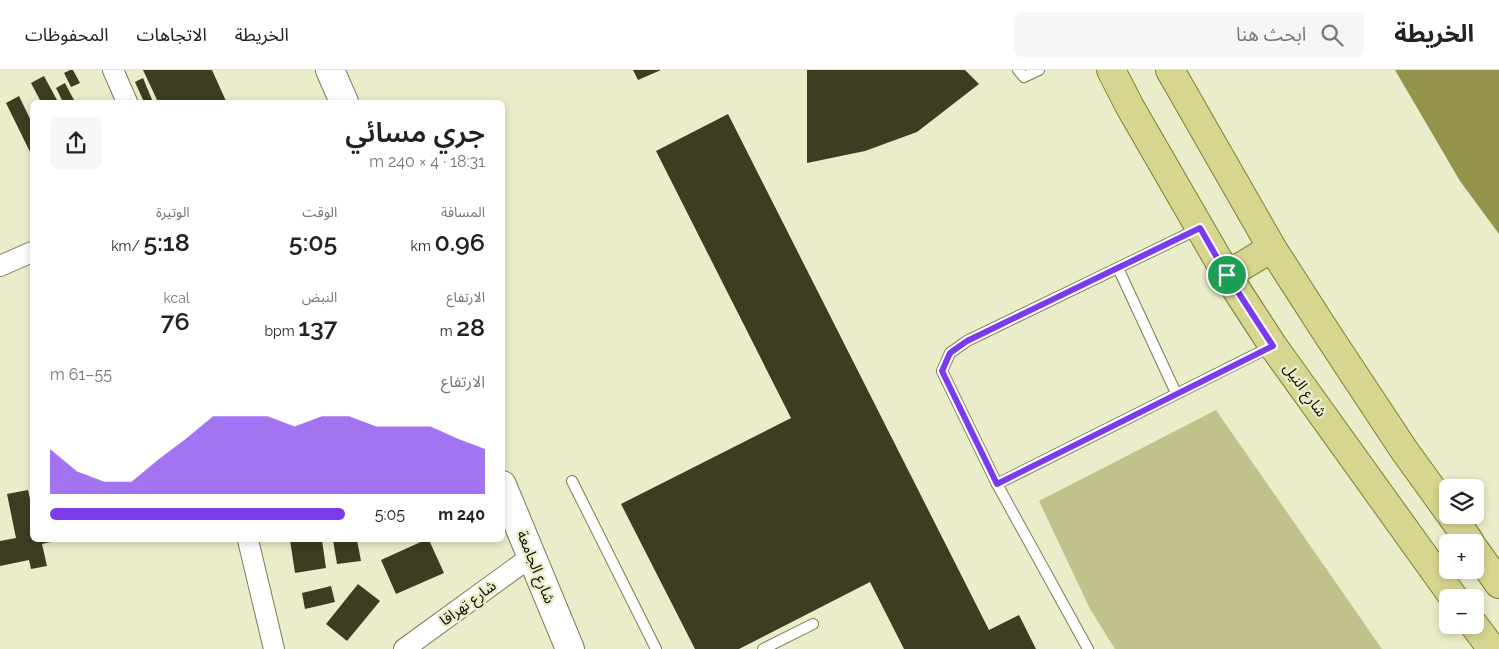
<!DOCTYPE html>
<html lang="ar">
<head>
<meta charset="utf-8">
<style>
	body { margin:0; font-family:Raleway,"Noto Sans Arabic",sans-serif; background:#f6f6f6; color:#222; direction:rtl; height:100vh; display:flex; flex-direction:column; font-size:19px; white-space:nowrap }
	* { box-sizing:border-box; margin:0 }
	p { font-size:16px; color:#767676 }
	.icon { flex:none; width:28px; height:28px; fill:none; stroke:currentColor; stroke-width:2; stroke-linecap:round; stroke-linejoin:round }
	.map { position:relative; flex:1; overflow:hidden; direction:ltr }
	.details { position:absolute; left:30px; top:30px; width:475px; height:442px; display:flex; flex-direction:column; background:#fff; border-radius:8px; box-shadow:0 2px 8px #0003; direction:rtl }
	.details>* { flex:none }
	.controls { position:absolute; left:1439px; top:409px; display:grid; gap:10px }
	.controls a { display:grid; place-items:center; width:45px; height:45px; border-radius:8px; background:#fff; box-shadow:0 2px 8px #0003; font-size:25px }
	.pin { position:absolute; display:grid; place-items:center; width:42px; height:42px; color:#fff; margin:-21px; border:2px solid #fff; border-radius:50%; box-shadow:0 1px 5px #0007 }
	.round { display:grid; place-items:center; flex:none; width:52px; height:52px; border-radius:8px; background:#f6f6f6 }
	.head { display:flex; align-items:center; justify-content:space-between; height:85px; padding:0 20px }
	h1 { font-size:28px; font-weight:600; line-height:38px }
	.figures { display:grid; grid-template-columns:repeat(3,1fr); gap:8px; height:85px; padding:5px 20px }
	.figures div { display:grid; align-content:center }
	.figures b { font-size:25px; font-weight:600 }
	.figures small { font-size:14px; font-weight:400 }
	.figures p { font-size:14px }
	.chart { height:140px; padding:10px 20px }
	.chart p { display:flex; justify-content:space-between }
	.chart svg { width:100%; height:90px; margin-top:5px; fill:#7c3aed; opacity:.7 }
	ul { padding:0 20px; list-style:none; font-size:16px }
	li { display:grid; grid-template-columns:80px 60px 1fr; align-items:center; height:38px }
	li i { height:12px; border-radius:6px; background:#7c3aed }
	header { display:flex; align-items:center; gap:30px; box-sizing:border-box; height:70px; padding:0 25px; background:#fff; border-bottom:1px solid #e0e0e0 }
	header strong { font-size:24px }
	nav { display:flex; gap:28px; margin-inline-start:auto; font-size:18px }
	.search { width:350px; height:45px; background:#f6f6f6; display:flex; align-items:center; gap:12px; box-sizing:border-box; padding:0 18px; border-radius:8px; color:#767676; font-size:19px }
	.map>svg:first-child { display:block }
	.green { fill:#c1c28b }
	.water { fill:#93934c }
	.building { fill:#3d3d21 }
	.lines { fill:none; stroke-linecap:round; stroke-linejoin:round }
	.lane-casing { stroke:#7a7a5c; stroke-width:12 }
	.street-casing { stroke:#7a7a5c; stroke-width:22 }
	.secondary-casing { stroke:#7a7a5c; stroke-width:30 }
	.primary-casing { stroke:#7e7e2f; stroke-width:30 }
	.lane { stroke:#fff; stroke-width:10 }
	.street { stroke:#fff; stroke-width:20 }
	.secondary { stroke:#fff; stroke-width:28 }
	.primary { stroke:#d7d690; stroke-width:28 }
	.route-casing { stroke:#fff; stroke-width:10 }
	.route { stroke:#7c3aed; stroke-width:6 }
	.labels { text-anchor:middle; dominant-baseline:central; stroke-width:5; stroke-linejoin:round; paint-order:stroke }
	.street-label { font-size:15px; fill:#0c0c03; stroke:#ebecca }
</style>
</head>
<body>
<header>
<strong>الخريطة</strong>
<div class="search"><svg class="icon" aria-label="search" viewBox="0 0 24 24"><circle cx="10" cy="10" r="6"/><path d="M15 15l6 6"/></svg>ابحث هنا</div>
<nav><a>الخريطة</a><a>الاتجاهات</a><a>المحفوظات</a></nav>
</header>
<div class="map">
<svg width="1499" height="579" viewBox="0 0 1499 579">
	<rect width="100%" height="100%" fill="#ebecca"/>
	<path class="green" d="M1216,340L1382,579H1115L1090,539L1039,431Z"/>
	<path class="water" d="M1395,0H1499V164L1460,111Z"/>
	<g class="building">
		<path d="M70,0H73L80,13L71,17L64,3Z"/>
		<path d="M143,0H212L226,31L222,32H158Z"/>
		<path d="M633,0H661L638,10Z"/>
		<path d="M807,0H965L979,14L917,62L865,81L807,93Z"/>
		<path d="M44,6L58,32H41L31,13Z"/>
		<path d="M143,8L153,32H144L135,12Z"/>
		<path d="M65,13L75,32H63L56,18Z"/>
		<path d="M19,26L32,53V86L6,33Z"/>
		<path d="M728,44L989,560L1019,545L1036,579H904L870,512L739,579H695L621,434L791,348L656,81Z"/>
		<path d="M28,420L32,438V470H50L51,472L42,474L47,496L31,499L29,490L0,496V471L16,468L7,424Z"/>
		<path d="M290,470H322L326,498L295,503Z"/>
		<path d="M333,470H357L361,491L337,494Z"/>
		<path d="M425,470H429L444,503L396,524L381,490Z"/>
		<path d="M358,514L380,531L347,571L326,554Z"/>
		<path d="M331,516L335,532L305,539L302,523Z"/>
	</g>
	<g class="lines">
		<g class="lane-casing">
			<g id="lane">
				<path d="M1018,0L1024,7L1039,0"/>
				<path d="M1118,198L1176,323"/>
				<path d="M572,411L656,579"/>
				<path d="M997,414L1272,276"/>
				<path d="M763,579L813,554"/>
				<path d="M1088,579L997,414L942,301L950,283L967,271L1198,159"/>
			</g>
		</g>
		<g class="street-casing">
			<g id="street">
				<path d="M113,0L127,32"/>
				<path d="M0,196L32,182"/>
				<path d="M248,470L274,579"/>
				<path d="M404,579L532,486"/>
			</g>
		</g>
		<g class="secondary-casing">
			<g id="secondary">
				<path d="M330,0L344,32"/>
				<path d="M502,415L570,579"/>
			</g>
		</g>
		<g class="primary-casing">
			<g id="primary">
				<path d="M1111,0L1130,37L1227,205L1273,276L1454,528"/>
				<path d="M1170,0L1272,178L1326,262L1404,380L1448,441"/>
				<path d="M1227,205L1272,178"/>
				<path d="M1451,445L1470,472"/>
				<path d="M1475,480L1499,514"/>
				<path d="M1474,555L1492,579"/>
			</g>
		</g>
		<use href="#lane" class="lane"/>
		<use href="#street" class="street"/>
		<use href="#secondary" class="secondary"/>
		<use href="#primary" class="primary"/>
	</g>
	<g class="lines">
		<g class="route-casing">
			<path id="route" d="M1200,158L1227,205L1273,276L997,414L942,301L950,283L967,271Z"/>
		</g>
		<use href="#route" class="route"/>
	</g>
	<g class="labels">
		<g class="street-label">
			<text transform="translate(1305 320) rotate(54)">شارع النيل</text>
			<text transform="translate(536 497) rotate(68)">شارع الجامعة</text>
			<text transform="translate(468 533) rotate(-36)">شارع تهراقا</text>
		</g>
	</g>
</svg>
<div class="controls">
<a><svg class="icon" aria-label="layers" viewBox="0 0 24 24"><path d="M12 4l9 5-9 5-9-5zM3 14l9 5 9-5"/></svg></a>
<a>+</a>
<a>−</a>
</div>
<div class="pin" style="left:1227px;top:205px;background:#1e9e55"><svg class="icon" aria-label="arrive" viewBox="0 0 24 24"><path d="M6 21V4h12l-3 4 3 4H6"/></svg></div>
<section class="details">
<div class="head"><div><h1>جري مسائي</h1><p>18:31 · 4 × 240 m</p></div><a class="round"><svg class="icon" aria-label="share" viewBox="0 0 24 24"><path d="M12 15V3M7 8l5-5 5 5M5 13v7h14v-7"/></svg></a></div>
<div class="figures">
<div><p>المسافة</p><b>0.96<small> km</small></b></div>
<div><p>الوقت</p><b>5:05</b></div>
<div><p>الوتيرة</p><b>5:18<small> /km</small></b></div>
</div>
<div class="figures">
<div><p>الارتفاع</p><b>28<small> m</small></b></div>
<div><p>النبض</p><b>137<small> bpm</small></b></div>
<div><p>kcal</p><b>76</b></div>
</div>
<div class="chart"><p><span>الارتفاع</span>55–61 m</p>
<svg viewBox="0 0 160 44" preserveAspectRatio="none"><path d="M0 44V22L10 33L20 38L30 38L40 27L50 17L60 6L70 6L80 6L90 11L100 6L110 6L120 11L130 11L140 11L150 17L160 22V44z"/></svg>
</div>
<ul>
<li><b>240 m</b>5:05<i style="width:100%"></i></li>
</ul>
</section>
</div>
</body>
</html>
